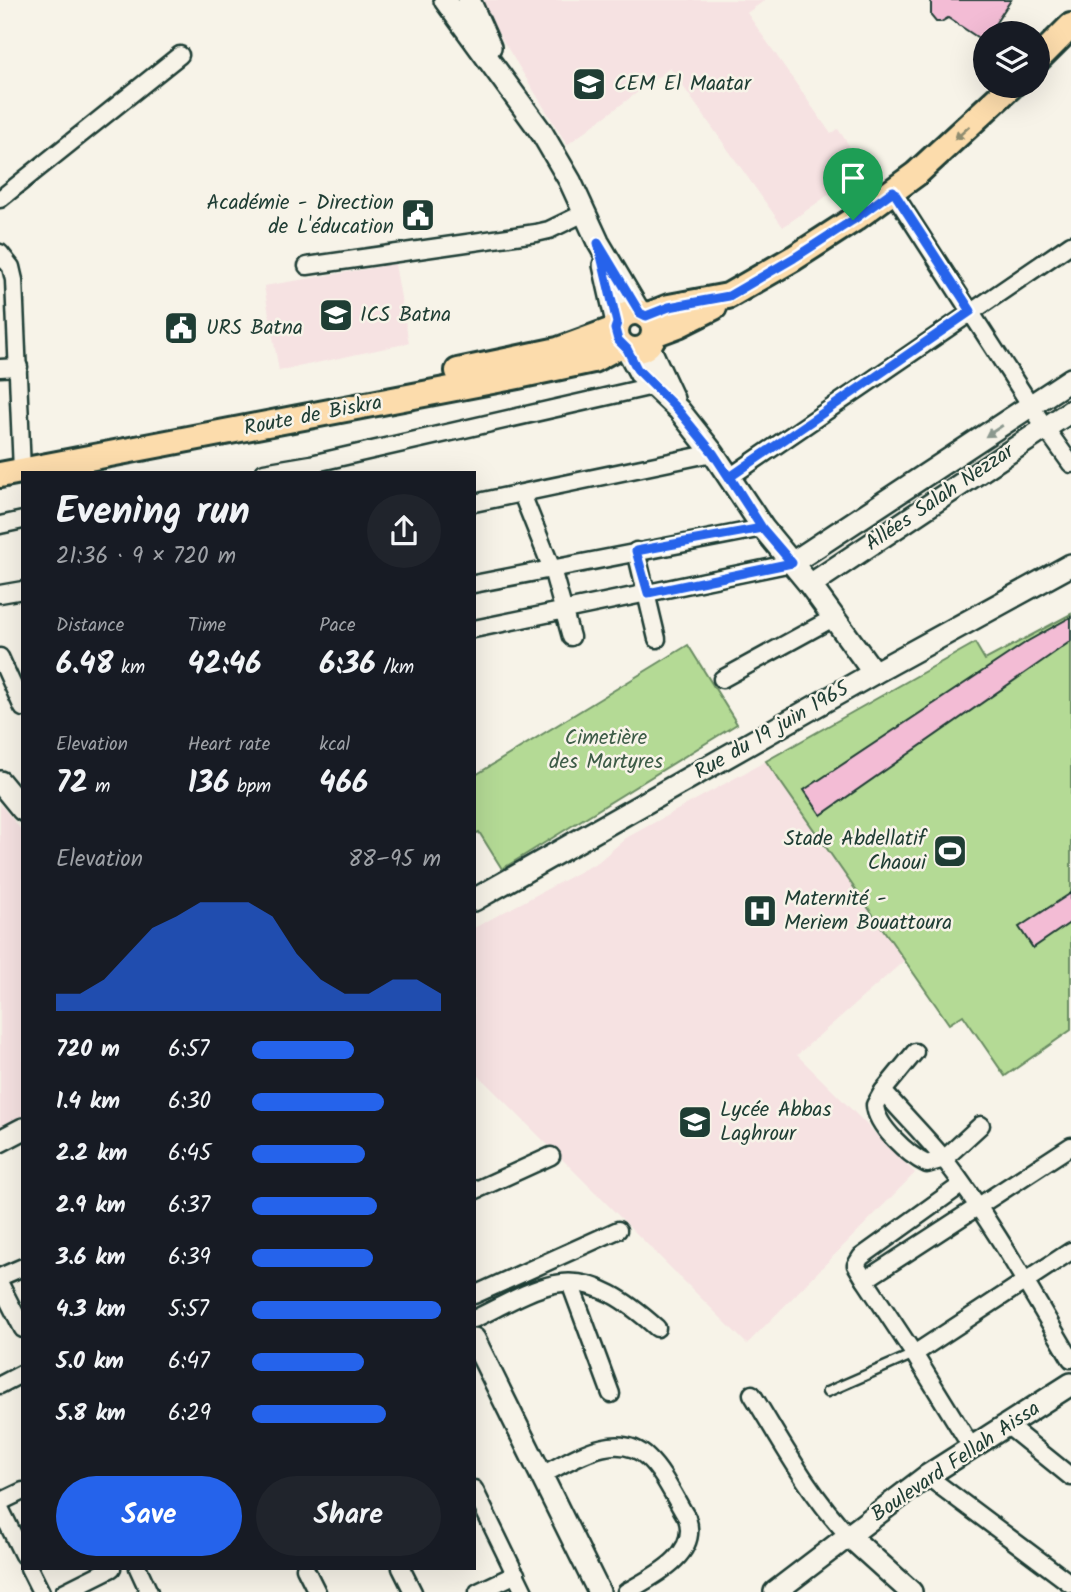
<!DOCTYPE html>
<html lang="en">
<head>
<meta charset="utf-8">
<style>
	body { margin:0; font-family:Kalam,sans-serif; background:#20242c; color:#f1f3f6; height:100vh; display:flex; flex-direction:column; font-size:26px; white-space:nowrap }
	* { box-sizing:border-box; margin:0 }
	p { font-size:23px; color:#9ea1a6 }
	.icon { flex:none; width:38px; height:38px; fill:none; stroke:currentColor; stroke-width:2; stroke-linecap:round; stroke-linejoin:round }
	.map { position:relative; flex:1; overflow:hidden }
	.side { position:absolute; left:21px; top:471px; width:455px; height:1099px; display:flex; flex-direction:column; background:#171b24; border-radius:0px; box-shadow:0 7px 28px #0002 }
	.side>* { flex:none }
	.fabs { position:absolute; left:973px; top:21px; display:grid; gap:14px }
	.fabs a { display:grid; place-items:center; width:77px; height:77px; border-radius:50%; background:#171b24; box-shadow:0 7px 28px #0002; font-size:35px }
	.pin { position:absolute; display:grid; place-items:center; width:60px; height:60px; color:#fff; margin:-72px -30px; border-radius:50% 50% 50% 0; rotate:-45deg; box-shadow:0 0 7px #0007 }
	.pin .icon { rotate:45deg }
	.round { display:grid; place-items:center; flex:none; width:74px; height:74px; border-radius:37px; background:#20242c }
	.head { display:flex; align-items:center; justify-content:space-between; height:119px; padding:0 35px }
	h1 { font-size:38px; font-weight:600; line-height:52px }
	.metrics { display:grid; grid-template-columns:repeat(3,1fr); gap:10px; height:119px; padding:7px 35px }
	.metrics div { display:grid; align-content:center }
	.metrics b { font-size:30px; font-weight:600 }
	.metrics small { font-size:19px; font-weight:400 }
	.metrics p { font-size:19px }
	.chart { height:196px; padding:14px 35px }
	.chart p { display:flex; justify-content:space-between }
	.chart svg { width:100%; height:126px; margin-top:7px; fill:#2563eb; opacity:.7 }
	.cta { display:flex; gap:14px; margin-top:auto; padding:14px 35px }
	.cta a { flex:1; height:80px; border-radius:42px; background:#2563eb; color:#fff; font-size:28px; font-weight:600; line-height:80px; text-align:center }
	.cta a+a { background:#20242c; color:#f1f3f6 }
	ul { padding:0 35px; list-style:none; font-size:23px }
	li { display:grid; grid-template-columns:112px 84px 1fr; align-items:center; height:52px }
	li i { height:18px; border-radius:9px; background:#2563eb }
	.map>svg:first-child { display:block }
	.built { fill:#f6e2e2 }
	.green { fill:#b4da95; stroke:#6a8c64; stroke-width:2 }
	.building { fill:#f3bcd5; stroke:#1f3d34; stroke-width:2 }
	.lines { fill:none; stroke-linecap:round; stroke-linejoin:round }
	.lane-casing { stroke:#1f3d34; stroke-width:13 }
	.street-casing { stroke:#1f3d34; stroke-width:21 }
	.secondary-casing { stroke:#1f3d34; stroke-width:26 }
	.primary-casing { stroke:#1f3d34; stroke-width:30 }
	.lane { stroke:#f7f3e8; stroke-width:8 }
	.street { stroke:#f7f3e8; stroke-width:16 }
	.secondary { stroke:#f7f3e8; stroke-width:21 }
	.primary { stroke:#fcdcac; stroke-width:24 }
	.oneway { fill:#8e8c70 }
	.oneway2 { fill:#8b988e }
	.route-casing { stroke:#fff; stroke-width:14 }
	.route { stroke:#2563eb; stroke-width:9 }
	.labels { text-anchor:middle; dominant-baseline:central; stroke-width:5; stroke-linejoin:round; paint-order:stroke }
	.poi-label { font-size:21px; fill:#1f3d34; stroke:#f7f3e8; text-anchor:start }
	.street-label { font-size:21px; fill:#1f3d34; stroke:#f7f3e8 }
	.park-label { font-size:21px; fill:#3d5c47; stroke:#f7f3e8 }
</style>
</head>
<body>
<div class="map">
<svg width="1071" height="1592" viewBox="0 0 1071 1592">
	<rect width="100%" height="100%" fill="#f7f3e8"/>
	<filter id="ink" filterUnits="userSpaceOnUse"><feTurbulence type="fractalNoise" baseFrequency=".0143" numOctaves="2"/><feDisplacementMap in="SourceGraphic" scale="14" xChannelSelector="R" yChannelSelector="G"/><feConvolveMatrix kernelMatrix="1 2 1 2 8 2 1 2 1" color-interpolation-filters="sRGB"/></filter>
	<g filter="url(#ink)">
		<g class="built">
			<path d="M478,0H765L747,13L831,134L838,129L865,169L783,227L670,68L567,145Z"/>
			<path d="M395,264L409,343L279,371L264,286Z"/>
			<path d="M766,761L905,960L797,1055L915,1173L747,1344L474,1071V928L598,862L626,838Z"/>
			<path d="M0,804L23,832V1116L0,1128Z"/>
		</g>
		<g class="green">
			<path d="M1071,614V1030L1005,1076L963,1015L949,1024L766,761L975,643L985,660Z"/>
			<path d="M688,645L737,724L502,869L479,832L474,834V776Z"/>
		</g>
		<g class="building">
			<path d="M931,0H1011L989,33H985L983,41L948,18L941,22H936L931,16Z"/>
			<path d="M1071,617V641L821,815L804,790L1028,641Z"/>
			<path d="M1071,893V922L1033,948L1019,927Z"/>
		</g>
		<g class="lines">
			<g class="lane-casing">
				<path id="lane" d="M827,1392L914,1354"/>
			</g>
			<g class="street-casing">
				<g id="street">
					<path d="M893,192L1046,429L1071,464"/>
					<path d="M0,199L180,55"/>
					<path d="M0,253L11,267L14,280L22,471"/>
					<path d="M307,266L536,233L549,230L584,213"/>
					<path d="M0,368L19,367"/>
					<path d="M264,472L311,464L653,386"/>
					<path d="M730,477L1071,244"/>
					<path d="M522,494L552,569L571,637"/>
					<path d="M474,503L713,453"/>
					<path d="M0,525L23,520"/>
					<path d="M636,551L657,639"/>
					<path d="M474,584L763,528"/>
					<path d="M0,594L23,590"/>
					<path d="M474,629L792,563"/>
					<path d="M0,657L23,708"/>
					<path d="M722,679L833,618"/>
					<path d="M915,1052L883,1091L875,1105C876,1126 908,1155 927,1164L944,1159L981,1125"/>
					<path d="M883,1091C903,1114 925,1136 944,1159C992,1221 1031,1292 1071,1359"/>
					<path d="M474,1191L551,1156"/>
					<path d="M0,1277L23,1267"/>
					<path d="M865,1280L856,1265L861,1257L961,1185"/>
					<path d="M570,1283L611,1394"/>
					<path d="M0,1284L23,1329"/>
					<path d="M474,1295L618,1230"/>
					<path d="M474,1319C498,1308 529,1289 555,1284C595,1276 630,1304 657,1328"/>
					<path d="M914,1354L1071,1251"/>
					<path d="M0,1385L23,1373"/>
					<path d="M752,1394C782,1443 809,1494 849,1536"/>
					<path d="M1008,1426L1071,1477"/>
					<path d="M972,1448L914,1354L865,1280L1071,1146"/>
					<path d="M542,1475C572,1460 617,1428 648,1458C664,1473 675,1499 687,1518C700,1555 652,1577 626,1592"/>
					<path d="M927,1476L1071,1584"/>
					<path d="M474,1489L524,1592"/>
					<path d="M0,1502L23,1491"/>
					<path d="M0,1508L23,1555"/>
					<path d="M29,1568L41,1592"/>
					<path d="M138,1568L149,1592"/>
					<path d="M305,1568L317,1592"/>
					<path d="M401,1568L413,1592"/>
					<path d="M64,1592L112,1568"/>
					<path d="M478,1592L516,1574"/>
				</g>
			</g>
			<g class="secondary-casing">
				<g id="secondary">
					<path d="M445,0L542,133L570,181L598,242L640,313"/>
					<path d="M469,0L490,47"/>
					<path d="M604,265L617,323"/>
					<path d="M648,345L673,399"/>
					<path d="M627,349L640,373L679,410L713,453L763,528L810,585L874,673"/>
					<path d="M792,563L1071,379"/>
					<path d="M810,585L1071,411"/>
					<path d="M0,782L23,810"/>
					<path d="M474,900L874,673L1071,565"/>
					<path d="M0,1141L23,1129"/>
					<path d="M474,1339L599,1592"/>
					<path d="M849,1536L911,1592"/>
					<path d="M775,1592L927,1476L1071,1384"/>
				</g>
			</g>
			<g class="primary-casing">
				<g id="primary">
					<path d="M1038,59L1071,26"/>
					<circle cx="635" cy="331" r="19"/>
					<path d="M646,316L669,307L728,296L794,258L853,220L916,174L1011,86"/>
					<path d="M654,334L678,325L714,307"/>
					<path d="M458,371L558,350L615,329"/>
					<path d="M0,475L518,376L593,360L621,345"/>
				</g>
			</g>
			<use href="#lane" class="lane"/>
			<use href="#street" class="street"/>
			<use href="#secondary" class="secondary"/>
			<use href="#primary" class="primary"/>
		</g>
		<defs><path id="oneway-solid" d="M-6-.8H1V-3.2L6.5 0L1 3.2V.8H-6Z" transform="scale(1.75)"/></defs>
		<use class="oneway" href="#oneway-solid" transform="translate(962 133) rotate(138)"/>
		<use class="oneway2" href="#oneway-solid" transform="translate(994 431) rotate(147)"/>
	</g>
	<g class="lines" filter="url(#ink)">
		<g class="route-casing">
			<path id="route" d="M853,220L794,258L729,296L669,307L646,316L640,313L598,243L617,323L615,329L618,340L627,349L637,369L678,410L713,453L762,528L636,551L648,593L792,563L762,528L730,477L971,311L893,191L853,220"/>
		</g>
		<use href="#route" class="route"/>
	</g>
	<defs>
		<g id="school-square" transform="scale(1.75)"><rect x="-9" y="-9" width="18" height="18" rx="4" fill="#1f3d34" stroke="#f7f3e8"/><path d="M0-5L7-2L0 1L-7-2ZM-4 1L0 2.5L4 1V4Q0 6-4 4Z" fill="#fff"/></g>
		<g id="civic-square" transform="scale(1.75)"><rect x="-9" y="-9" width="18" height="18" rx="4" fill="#1f3d34" stroke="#f7f3e8"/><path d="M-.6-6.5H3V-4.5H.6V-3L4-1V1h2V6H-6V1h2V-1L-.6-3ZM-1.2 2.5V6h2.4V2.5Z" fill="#fff"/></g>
		<g id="university-square" transform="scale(1.75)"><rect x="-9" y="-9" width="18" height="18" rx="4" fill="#1f3d34" stroke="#f7f3e8"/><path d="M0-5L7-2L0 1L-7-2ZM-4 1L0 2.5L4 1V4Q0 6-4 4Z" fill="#fff"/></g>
		<g id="stadium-square" transform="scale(1.75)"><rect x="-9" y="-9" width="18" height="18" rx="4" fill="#1f3d34" stroke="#f7f3e8"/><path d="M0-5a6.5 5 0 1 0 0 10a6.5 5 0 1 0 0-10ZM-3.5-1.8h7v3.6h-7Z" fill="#fff"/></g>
		<g id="hospital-square" transform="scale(1.75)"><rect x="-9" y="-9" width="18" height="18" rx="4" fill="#1f3d34" stroke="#f7f3e8"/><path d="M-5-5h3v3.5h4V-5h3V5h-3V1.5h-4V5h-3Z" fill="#fff"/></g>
	</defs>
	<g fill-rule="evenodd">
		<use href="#school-square" x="589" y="84"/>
		<use href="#civic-square" x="418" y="215"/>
		<use href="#university-square" x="336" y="315"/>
		<use href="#civic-square" x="181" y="328"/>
		<use href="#stadium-square" x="950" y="851"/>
		<use href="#hospital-square" x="760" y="911"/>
		<use href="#school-square" x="695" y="1122"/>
	</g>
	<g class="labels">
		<g class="poi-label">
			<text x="614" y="84">CEM El Maatar</text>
			<text x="394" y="203" text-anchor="end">Académie - Direction<tspan x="394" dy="24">de L'éducation</tspan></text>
			<text x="360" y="315">ICS Batna</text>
			<text x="206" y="328">URS Batna</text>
			<text x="926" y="839" text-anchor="end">Stade Abdellatif<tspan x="926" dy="24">Chaoui</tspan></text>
			<text x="784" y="899">Maternité -<tspan x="784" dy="24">Meriem Bouattoura</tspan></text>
			<text x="720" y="1110">Lycée Abbas<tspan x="720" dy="24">Laghrour</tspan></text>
		</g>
		<g class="street-label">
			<text transform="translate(313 416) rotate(-11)">Route de Biskra</text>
			<text transform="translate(940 498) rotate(-34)">Allées Salah Nezzar</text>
			<text transform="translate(772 731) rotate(-30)">Rue du 19 juin 1965</text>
			<text transform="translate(956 1462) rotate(-34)">Boulevard Fellah Aissa</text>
		</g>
		<g class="park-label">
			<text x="606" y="738">Cimetière<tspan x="606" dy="24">des Martyres</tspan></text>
		</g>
	</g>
</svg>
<div class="fabs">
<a><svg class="icon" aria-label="layers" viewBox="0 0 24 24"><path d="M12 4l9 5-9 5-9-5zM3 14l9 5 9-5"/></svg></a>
</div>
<div class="pin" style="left:853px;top:220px;background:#1e9e55"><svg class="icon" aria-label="arrive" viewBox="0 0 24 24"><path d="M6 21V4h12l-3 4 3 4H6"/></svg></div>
<section class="side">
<div class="head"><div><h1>Evening run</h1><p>21:36 · 9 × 720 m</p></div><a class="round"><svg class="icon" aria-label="share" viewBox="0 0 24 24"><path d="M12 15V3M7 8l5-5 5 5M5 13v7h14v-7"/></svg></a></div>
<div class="metrics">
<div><p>Distance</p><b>6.48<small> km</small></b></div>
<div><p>Time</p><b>42:46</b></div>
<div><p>Pace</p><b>6:36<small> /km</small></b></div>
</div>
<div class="metrics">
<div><p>Elevation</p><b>72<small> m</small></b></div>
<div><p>Heart rate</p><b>136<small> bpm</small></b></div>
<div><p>kcal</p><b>466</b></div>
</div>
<div class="chart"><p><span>Elevation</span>88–95 m</p>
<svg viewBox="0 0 160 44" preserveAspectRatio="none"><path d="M0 44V38L10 38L20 33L30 24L40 15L50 11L60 6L70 6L80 6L90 11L100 24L110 33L120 38L130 38L140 33L150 33L160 38V44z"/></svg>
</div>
<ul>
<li><b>720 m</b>6:57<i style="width:54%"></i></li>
<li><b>1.4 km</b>6:30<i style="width:70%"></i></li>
<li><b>2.2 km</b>6:45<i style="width:60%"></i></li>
<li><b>2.9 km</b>6:37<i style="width:66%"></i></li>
<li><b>3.6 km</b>6:39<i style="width:64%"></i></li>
<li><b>4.3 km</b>5:57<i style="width:100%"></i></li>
<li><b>5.0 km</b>6:47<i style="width:59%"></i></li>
<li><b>5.8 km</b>6:29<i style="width:71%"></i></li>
</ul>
<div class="cta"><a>Save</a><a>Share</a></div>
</section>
</div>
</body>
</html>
